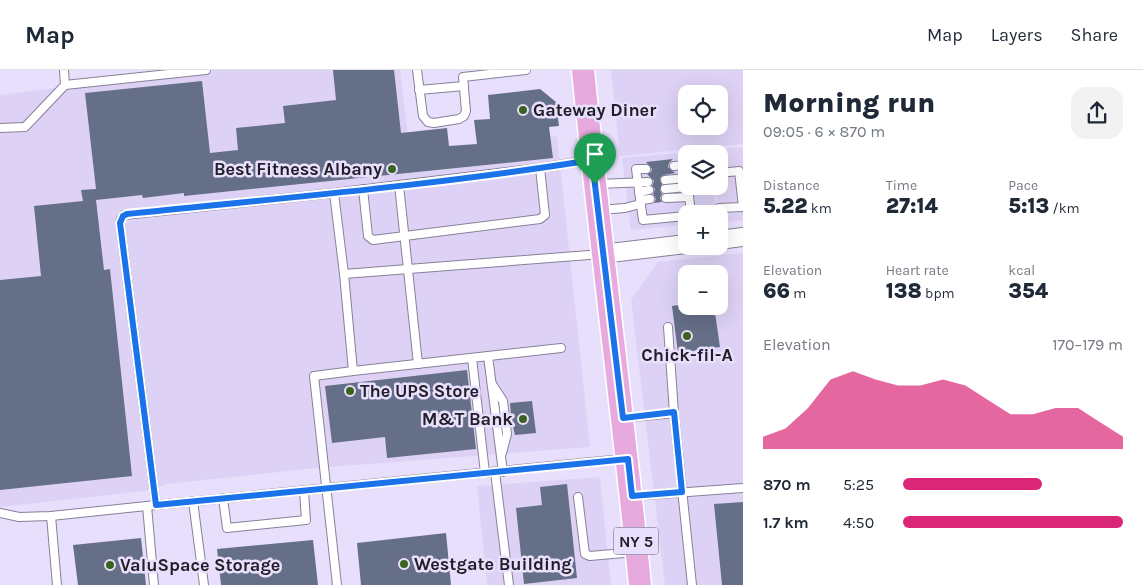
<!DOCTYPE html>
<html lang="en">
<head>
<meta charset="utf-8">
<style>
	body { margin:0; font-family:Karla,sans-serif; background:#f2f2f3; color:#1f2937; height:100vh; display:flex; flex-direction:column; font-size:19px; white-space:nowrap }
	* { box-sizing:border-box; margin:0 }
	p { font-size:16px; color:#747a83 }
	.icon { flex:none; width:28px; height:28px; fill:none; stroke:currentColor; stroke-width:2; stroke-linecap:round; stroke-linejoin:round }
	.map { position:relative; flex:1; overflow:hidden }
	.drawer { display:flex; flex-direction:column; background:#fff; width:400px }
	.drawer>* { flex:none }
	.controls { position:absolute; left:678px; top:15px; display:grid; gap:10px }
	.controls a { display:grid; place-items:center; width:50px; height:50px; border-radius:10px; background:#fff; box-shadow:0 5px 20px #0002; font-size:25px }
	.pin { position:absolute; display:grid; place-items:center; width:42px; height:42px; color:#fff; margin:-51px -21px; border-radius:50% 50% 50% 0; rotate:-45deg; box-shadow:0 0 5px #0007 }
	.pin .icon { rotate:45deg }
	.round { display:grid; place-items:center; flex:none; width:52px; height:52px; border-radius:15px; background:#f2f2f3 }
	.summary { display:flex; align-items:center; justify-content:space-between; height:85px; padding:0 20px }
	h1 { font-size:28px; font-weight:800; line-height:38px }
	.figures { display:grid; grid-template-columns:repeat(3,1fr); gap:8px; height:85px; padding:5px 20px }
	.figures div { display:grid; align-content:center }
	.figures b { font-size:21px; font-weight:800 }
	.figures small { font-size:14px; font-weight:400 }
	.figures p { font-size:14px }
	.chart { height:140px; padding:10px 20px }
	.chart p { display:flex; justify-content:space-between }
	.chart svg { width:100%; height:90px; margin-top:5px; fill:#db2777; opacity:.7 }
	ul { padding:0 20px; list-style:none; font-size:16px }
	li { display:grid; grid-template-columns:80px 60px 1fr; align-items:center; height:38px }
	li i { height:12px; border-radius:6px; background:#db2777 }
	header { display:flex; align-items:center; gap:30px; box-sizing:border-box; height:70px; padding:0 25px; background:#fff; border-bottom:1px solid #e0e1e3 }
	header strong { font-size:24px }
	nav { display:flex; gap:28px; margin-inline-start:auto; font-size:18px }
	main { display:flex; flex:1; min-height:0 }
	.map>svg:first-child { display:block }
	.built { fill:#ddd2f5; fill-rule:evenodd }
	.building { fill:#656f87 }
	.lines { fill:none; stroke-linecap:round; stroke-linejoin:round }
	.service-casing { stroke:#888099; stroke-width:10 }
	.tertiary-casing { stroke:#888099; stroke-width:20 }
	.primary-casing { stroke:#fff; stroke-width:25 }
	.service { stroke:#fff; stroke-width:8 }
	.tertiary { stroke:#fff; stroke-width:18 }
	.primary { stroke:#e7aade; stroke-width:22 }
	.route-casing { stroke:#fff; stroke-width:10 }
	.route { stroke:#1a73e8; stroke-width:6 }
	.poi-dot { fill:#3a631f; stroke:#e8dffc; stroke-width:2 }
	.labels { text-anchor:middle; dominant-baseline:central; stroke-width:5; stroke-linejoin:round; paint-order:stroke }
	.shield { fill:#e8dffc; stroke:#5d5868; stroke-width:1 }
	.shield-label { font-size:16px; font-weight:bold; fill:#211e28 }
	.poi-label { font-size:18px; font-weight:bold; fill:#211e28; stroke:#e8dffc; text-anchor:start }
</style>
</head>
<body>
<header>
<strong>Map</strong>
<nav><a>Map</a><a>Layers</a><a>Share</a></nav>
</header>
<main>
<div class="map">
<svg width="743" height="515" viewBox="0 0 743 515">
	<rect width="100%" height="100%" fill="#e8dffc"/>
	<g class="built">
		<path d="M198,0H400L410,82L557,66L590,377L316,398L167,414L145,421L0,437V25Z"/>
		<path d="M611,0H743V74L620,86ZM686,24H719V56H686Z"/>
		<path d="M743,77V150L720,153L716,116H719V84H712V80Z"/>
		<path d="M710,80L711,84H686V116H714L717,144H686V155L631,160L622,88Z"/>
		<path d="M743,183V515H665L631,230L658,192ZM686,204H719V236H686Z"/>
		<path d="M600,407L611,515H487L477,416Z"/>
	</g>
	<g class="building">
		<path d="M333,0H394L401,63L447,58L449,76L477,74L474,50L490,49L488,25L540,19L556,32L559,56L549,57L553,88L184,126V123L143,128L142,125L96,130L104,200L110,199L132,406L0,420V210L41,206L34,136L83,131L81,120L96,119L85,23L202,11L210,83L238,80L236,58L285,53L283,36L336,30Z"/>
		<path d="M673,89L669,93L668,97L675,103L664,105L660,108L662,114L660,120L662,124L660,128L662,132L654,133L656,129L653,124L655,119L652,116L654,111L647,104L651,102L652,99L646,92Z"/>
		<path d="M686,234V236H714L720,277L678,283L672,236Z"/>
		<path d="M467,300L476,379L387,388L385,367L332,373L325,316Z"/>
		<path d="M532,331L536,363L515,365L513,357H512L510,333Z"/>
		<path d="M567,414L577,508L524,514L516,438L542,435L540,417Z"/>
		<path d="M743,432V515H722L714,434Z"/>
		<path d="M446,463L451,515H361L357,473Z"/>
		<path d="M141,468L146,515H78L73,475Z"/>
		<path d="M313,470L318,515H221L217,479Z"/>
	</g>
	<g class="lines">
		<g class="service-casing">
			<g id="service">
				<path d="M417,0L423,46L428,52L434,53L459,49L464,46L466,41L463,7L526,0"/>
				<path d="M65,15L206,0"/>
				<path d="M419,20L464,16"/>
				<path d="M0,58L25,57L65,15L64,0"/>
				<path d="M674,96L686,95"/>
				<path d="M540,98L590,90"/>
				<path d="M646,99H636L643,150L686,146"/>
				<path d="M719,103L739,101L743,137L719,138"/>
				<path d="M665,110L686,108"/>
				<path d="M597,114L648,112"/>
				<path d="M688,116L691,144"/>
				<path d="M363,119L368,166L373,170L540,149L545,145L540,98L399,115"/>
				<path d="M665,119L688,117"/>
				<path d="M639,122L649,120"/>
				<path d="M334,123L399,115L418,294"/>
				<path d="M666,128L689,127"/>
				<path d="M640,130L650,129"/>
				<path d="M600,140L625,138L640,134"/>
				<path d="M668,257L674,343L692,515"/>
				<path d="M488,286L503,402"/>
				<path d="M472,288L485,403"/>
				<path d="M353,301L561,278"/>
				<path d="M492,314L503,331L507,364L502,383"/>
				<path d="M623,348L674,343"/>
				<path d="M495,402L509,515"/>
				<path d="M633,426L743,418"/>
				<path d="M578,427L585,484L590,486L635,482"/>
				<path d="M223,428L227,458L306,450L304,421"/>
				<path d="M193,431L204,515"/>
				<path d="M156,435L120,153L121,149L124,145L334,123L344,204L602,184"/>
				<path d="M147,436L154,515"/>
				<path d="M0,443L19,447L51,446L156,435L623,389"/>
				<path d="M51,446L57,515"/>
				<path d="M337,515L314,306L353,301L344,204"/>
			</g>
		</g>
		<g class="tertiary-casing">
			<g id="tertiary">
				<path d="M719,170L743,167"/>
				<path d="M602,184L686,174"/>
			</g>
		</g>
		<g class="primary-casing">
			<path id="primary" d="M583,0C600,172 623,343 640,515"/>
		</g>
		<use href="#service" class="service"/>
		<use href="#tertiary" class="tertiary"/>
		<use href="#primary" class="primary"/>
	</g>
	<g class="lines">
		<g class="route-casing">
			<path id="route" d="M592,90L623,348L674,342L682,422L632,426L628,389L156,435L120,153L123,146L127,144C282,128 438,115 592,90Z"/>
		</g>
		<use href="#route" class="route"/>
	</g>
	<g class="poi-dot">
		<circle cx="523" cy="40" r="5"/>
		<circle cx="392" cy="99" r="5"/>
		<circle cx="687" cy="266" r="5"/>
		<circle cx="350" cy="321" r="5"/>
		<circle cx="523" cy="349" r="5"/>
		<circle cx="404" cy="494" r="5"/>
		<circle cx="110" cy="495" r="5"/>
	</g>
	<g class="labels">
		<rect class="shield" x="613.5" y="457.5" width="45" height="27" rx="4"/>
		<g class="shield-label">
			<text x="636" y="471">NY 5</text>
		</g>
		<g class="poi-label">
			<text x="533" y="40">Gateway Diner</text>
			<text x="382" y="99" text-anchor="end">Best Fitness Albany</text>
			<text x="687" y="285" text-anchor="middle">Chick-fil-A</text>
			<text x="360" y="321">The UPS Store</text>
			<text x="513" y="349" text-anchor="end">M&amp;T Bank</text>
			<text x="414" y="494">Westgate Building</text>
			<text x="120" y="495">ValuSpace Storage</text>
		</g>
	</g>
</svg>
<div class="controls">
<a><svg class="icon" aria-label="locate" viewBox="0 0 24 24"><circle cx="12" cy="12" r="6"/><path d="M12 2v4M12 18v4M2 12h4M18 12h4"/></svg></a>
<a><svg class="icon" aria-label="layers" viewBox="0 0 24 24"><path d="M12 4l9 5-9 5-9-5zM3 14l9 5 9-5"/></svg></a>
<a>+</a>
<a>−</a>
</div>
<div class="pin" style="left:595px;top:114px;background:#1e9e55"><svg class="icon" aria-label="arrive" viewBox="0 0 24 24"><path d="M6 21V4h12l-3 4 3 4H6"/></svg></div>
</div>
<section class="drawer">
<div class="summary"><div><h1>Morning run</h1><p>09:05 · 6 × 870 m</p></div><a class="round"><svg class="icon" aria-label="share" viewBox="0 0 24 24"><path d="M12 15V3M7 8l5-5 5 5M5 13v7h14v-7"/></svg></a></div>
<div class="figures">
<div><p>Distance</p><b>5.22<small> km</small></b></div>
<div><p>Time</p><b>27:14</b></div>
<div><p>Pace</p><b>5:13<small> /km</small></b></div>
</div>
<div class="figures">
<div><p>Elevation</p><b>66<small> m</small></b></div>
<div><p>Heart rate</p><b>138<small> bpm</small></b></div>
<div><p>kcal</p><b>354</b></div>
</div>
<div class="chart"><p><span>Elevation</span>170–179 m</p>
<svg viewBox="0 0 160 44" preserveAspectRatio="none"><path d="M0 44V38L10 34L20 24L30 10L40 6L50 10L60 13L70 13L80 10L90 13L100 20L110 27L120 27L130 24L140 24L150 31L160 38V44z"/></svg>
</div>
<ul>
<li><b>870 m</b>5:25<i style="width:63%"></i></li>
<li><b>1.7 km</b>4:50<i style="width:100%"></i></li>
</ul>
</section>
</main>
</body>
</html>
